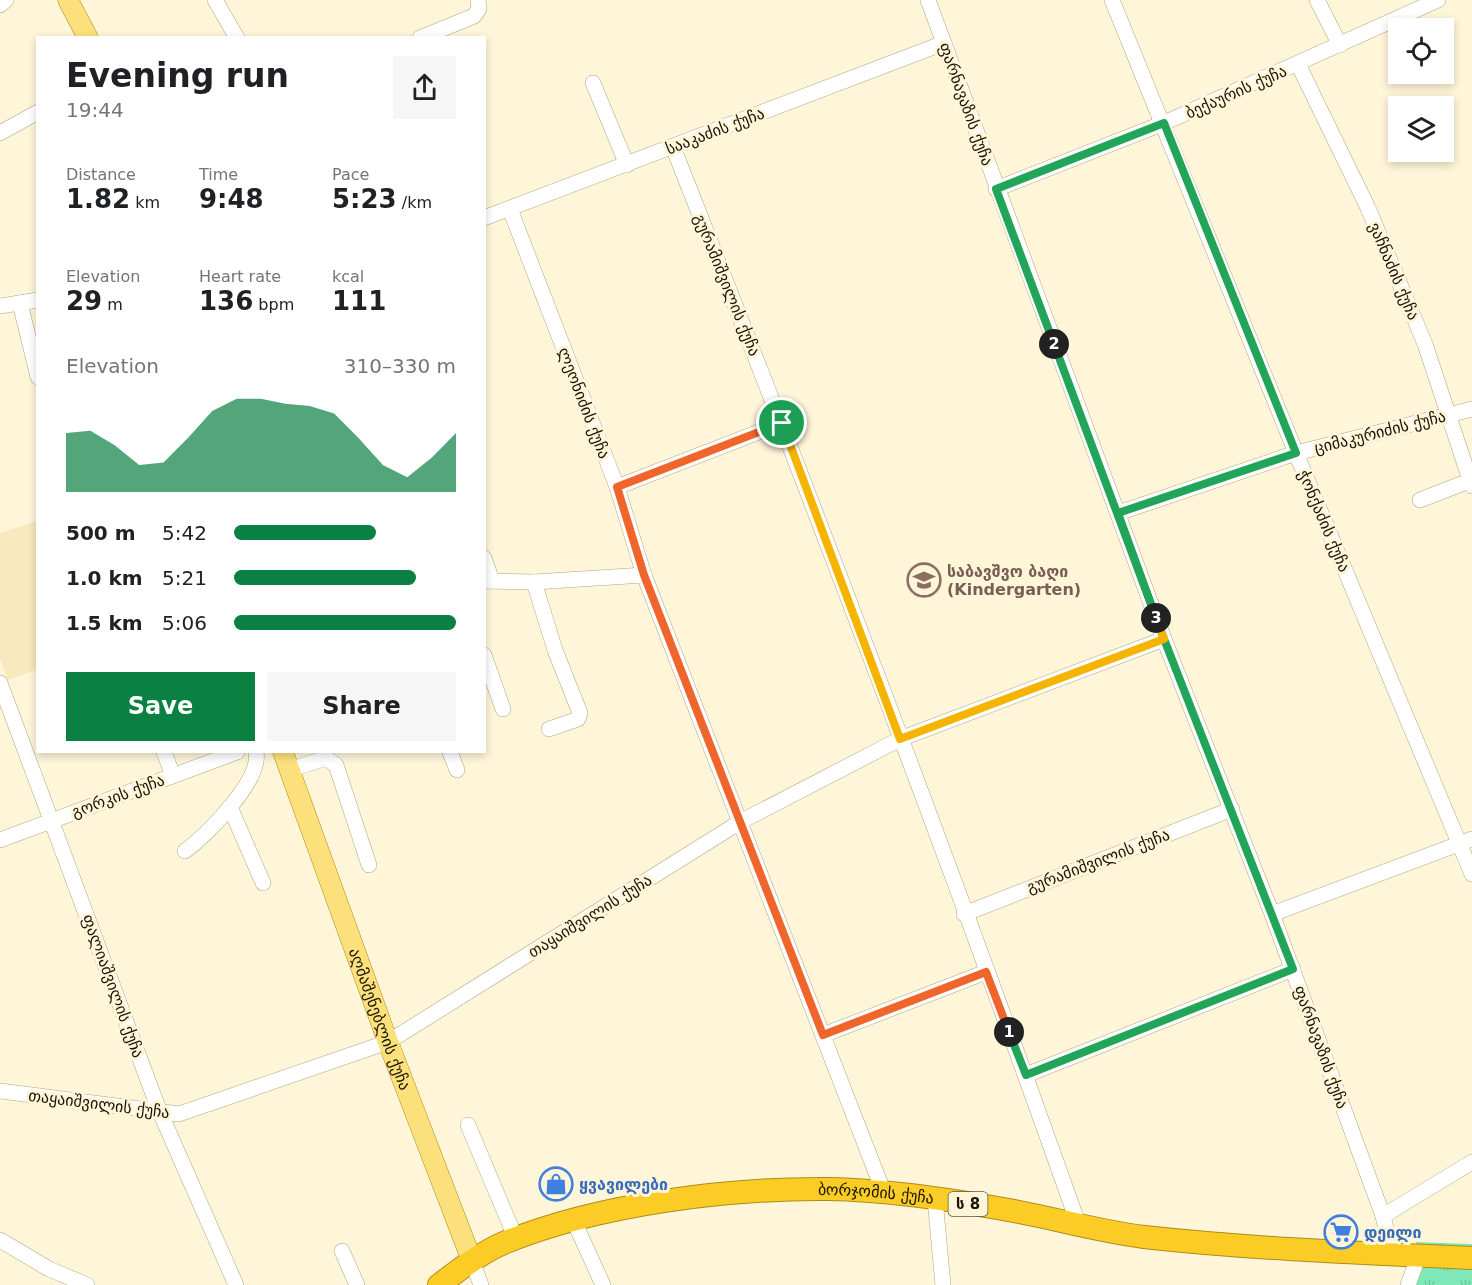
<!DOCTYPE html>
<html lang="en">
<head>
<meta charset="utf-8">
<style>
	body { margin:0; font-family:"DejaVu Sans","Noto Sans Georgian",sans-serif; background:#f6f6f6; color:#202124; height:100vh; display:flex; flex-direction:column; font-size:22px; white-space:nowrap }
	* { box-sizing:border-box; margin:0 }
	p { font-size:20px; color:#757577 }
	.icon { flex:none; width:33px; height:33px; fill:none; stroke:currentColor; stroke-width:2; stroke-linecap:round; stroke-linejoin:round }
	.map { position:relative; flex:1; overflow:hidden }
	.panel { position:absolute; left:36px; top:36px; width:450px; height:717px; display:flex; flex-direction:column; background:#fff; border-radius:0px; box-shadow:0 3px 9px #0003 }
	.panel>* { flex:none }
	.tools { position:absolute; left:1388px; top:18px; display:grid; gap:12px }
	.tools a { display:grid; place-items:center; width:66px; height:66px; border-radius:0px; background:#fff; box-shadow:0 3px 9px #0003; font-size:30px }
	.pin { position:absolute; display:grid; place-items:center; width:51px; height:51px; color:#fff; margin:-26px; border:3px solid #fff; border-radius:50%; box-shadow:0 2px 6px #0007 }
	.km { position:absolute; width:30px; height:30px; margin:-15px; border-radius:50%; background:#222; color:#fff; font-size:16px; line-height:30px; text-align:center }
	.round { display:grid; place-items:center; flex:none; width:63px; height:63px; border-radius:0px; background:#f6f6f6 }
	.head { display:flex; align-items:center; justify-content:space-between; height:102px; padding:0 30px }
	h1 { font-size:33px; font-weight:600; line-height:45px }
	.metrics { display:grid; grid-template-columns:repeat(3,1fr); gap:9px; height:102px; padding:6px 30px }
	.metrics div { display:grid; align-content:center }
	.metrics b { font-size:26px; font-weight:600 }
	.metrics small { font-size:16px; font-weight:400 }
	.metrics p { font-size:16px }
	.chart { height:168px; padding:12px 30px }
	.chart p { display:flex; justify-content:space-between }
	.chart svg { width:100%; height:108px; margin-top:6px; fill:#0b8043; opacity:.7 }
	.primary-button { display:flex; gap:12px; margin-top:auto; padding:12px 30px }
	.primary-button a { flex:1; height:69px; border-radius:0px; background:#0b8043; color:#fff; font-size:24px; font-weight:600; line-height:69px; text-align:center }
	.primary-button a+a { background:#f6f6f6; color:#202124 }
	ul { padding:0 30px; list-style:none; font-size:20px }
	li { display:grid; grid-template-columns:96px 72px 1fr; align-items:center; height:45px }
	li i { height:15px; border-radius:8px; background:#0b8043 }
	.map>svg:first-child { display:block }
	.built { fill:#f8eabe }
	.grass { fill:url(#grass-tufts) }
	.lines { fill:none; stroke-linecap:round; stroke-linejoin:round }
	.minor-casing { stroke:#b0a582; stroke-width:16 }
	.major-casing { stroke:#ab8c1b; stroke-width:21 }
	.highway-casing { stroke:#ab8c1b; stroke-width:24 }
	.minor { stroke:#fff; stroke-width:15 }
	.major { stroke:#fce07c; stroke-width:20 }
	.highway { stroke:#facc25; stroke-width:22 }
	.split-1-casing { stroke:#fff; stroke-width:12 }
	.split-2-casing { stroke:#fff; stroke-width:12 }
	.split-3-casing { stroke:#fff; stroke-width:12 }
	.split-4-casing { stroke:#fff; stroke-width:12 }
	.split-1 { stroke:#f0652b; stroke-width:8 }
	.split-2 { stroke:#22a559; stroke-width:8 }
	.split-3 { stroke:#22a559; stroke-width:8 }
	.split-4 { stroke:#f5b400; stroke-width:8 }
	.labels { text-anchor:middle; dominant-baseline:central; stroke-width:6; stroke-linejoin:round; paint-order:stroke }
	.shield { fill:#fff6d9; stroke:#5e5847; stroke-width:1.5 }
	.shield-label { font-size:15px; font-weight:bold; fill:#191508 }
	.street-label { font-size:16px; fill:#191508; stroke:#fff6d9 }
	.education-label { font-size:16px; font-weight:bold; fill:#785e54; stroke:#fff6d9; text-anchor:start }
	.shop-label { font-size:16px; font-weight:bold; fill:#366cbe; stroke:#fff6d9; text-anchor:start }
</style>
</head>
<body>
<div class="map">
<svg width="1472" height="1285" viewBox="0 0 1472 1285">
	<defs>
		<pattern id="grass-tufts" width="24" height="20" patternUnits="userSpaceOnUse" patternTransform="scale(1.5)"><rect width="24" height="20" fill="#80e9ba"/><path d="M3 7l-1-3M5 7V3M7 7l1-3M15 17l-1-3M17 17v-4M19 17l1-3" fill="none" stroke="#6ec79e"/></pattern>
	</defs>
	<rect width="100%" height="100%" fill="#fff6d9"/>
	<path class="built" d="M37,521V670L7,680L0,658V533Z"/>
	<path class="grass" d="M1416,1242L1472,1244V1285H1413Z"/>
	<g class="lines">
		<g class="minor-casing">
			<g id="minor">
				<path d="M215,0L237,38"/>
				<path d="M928,0L1164,639L1272,914L1383,1216L1392,1254"/>
				<path d="M1112,0L1296,453L1472,874"/>
				<path d="M1317,0L1340,45"/>
				<path d="M0,5L6,0"/>
				<path d="M420,38L474,16L479,9L478,0"/>
				<path d="M1298,64L1368,208L1425,344L1472,486"/>
				<path d="M593,83L627,165"/>
				<path d="M0,133L38,112"/>
				<path d="M673,147C814,504 951,864 1079,1226"/>
				<path d="M996,189L1164,123L1438,0"/>
				<path d="M510,209L617,487L644,575L884,1193"/>
				<path d="M484,218L944,43"/>
				<path d="M20,303L38,377"/>
				<path d="M0,306L38,300"/>
				<path d="M617,487L782,423"/>
				<path d="M1420,500L1469,481"/>
				<path d="M1118,513L1296,453L1472,409"/>
				<path d="M484,558L492,581"/>
				<path d="M484,581L534,582L644,575"/>
				<path d="M534,582L555,650L580,713L578,719L549,729"/>
				<path d="M484,655L503,709"/>
				<path d="M0,683L159,1110L236,1285"/>
				<path d="M164,752L173,776"/>
				<path d="M450,752L457,770"/>
				<path d="M289,770L326,758L336,765L369,865"/>
				<path d="M230,807L263,883"/>
				<path d="M0,840L237,752"/>
				<path d="M185,851C207,835 262,780 256,752"/>
				<path d="M964,914L1232,809"/>
				<path d="M1272,914L1472,839"/>
				<path d="M823,1035L986,972"/>
				<path d="M1026,1075L1293,969"/>
				<path d="M0,1091L179,1114L388,1042L740,822L900,739L1164,639"/>
				<path d="M468,1125L516,1239"/>
				<path d="M935,1199L943,1285"/>
				<path d="M1383,1216L1472,1162"/>
				<path d="M573,1219L603,1285"/>
				<path d="M0,1240L49,1269L87,1285"/>
				<path d="M342,1251L357,1285"/>
				<path d="M472,1261L481,1285"/>
				<path d="M1408,1285L1419,1255"/>
			</g>
		</g>
		<g class="major-casing">
			<g id="major">
				<path d="M68,0L88,38"/>
				<path id="s1" d="M283,752L388,1042L472,1261"/>
			</g>
		</g>
		<g class="highway-casing">
			<g id="highway">
				<path id="s2" d="M439,1285C460,1269 482,1252 506,1242C600,1204 728,1188 829,1189C887,1190 947,1199 1003,1209C1050,1217 1096,1231 1144,1237C1253,1249 1363,1253 1472,1258"/>
			</g>
		</g>
		<use href="#minor" class="minor"/>
		<use href="#major" class="major"/>
		<use href="#highway" class="highway"/>
	</g>
	<g class="lines">
		<g class="split-1-casing">
			<path id="split-1" d="M782,423L617,487L644,575L823,1035L986,972L1009,1032"/>
		</g>
		<g class="split-2-casing">
			<path id="split-2" d="M1009,1032L1026,1075L1293,969L1164,639L1054,344"/>
		</g>
		<g class="split-3-casing">
			<path id="split-3" d="M1054,344L996,189L1164,123L1296,453L1118,513L1156,618"/>
		</g>
		<g class="split-4-casing">
			<path id="split-4" d="M782,423L900,739L1164,639L1156,618"/>
		</g>
		<use href="#split-1" class="split-1"/>
		<use href="#split-2" class="split-2"/>
		<use href="#split-3" class="split-3"/>
		<use href="#split-4" class="split-4"/>
	</g>
	<defs>
		<g id="school-ring" transform="scale(1.725)"><circle r="9.5" fill="#fff6d9" stroke="#8d6e63" stroke-width="1.5"/><path d="M0-5L7-2L0 1L-7-2ZM-4 1L0 2.5L4 1V4Q0 6-4 4Z" fill="#8d6e63"/></g>
		<g id="shop-ring" transform="scale(1.725)"><circle r="9.5" fill="#fff6d9" stroke="#3f7fe0" stroke-width="1.5"/><path d="M-5-2.5h2.3a2.7 3.5 0 0 1 5.4 0H5L5.5 6h-11ZM-1.5-2.5h3a1.5 2.3 0 0 0-3 0Z" fill="#3f7fe0"/></g>
		<g id="supermarket-ring" transform="scale(1.725)"><circle r="9.5" fill="#fff6d9" stroke="#3f7fe0" stroke-width="1.5"/><path d="M-6-5.5h2.5l.6 2H6L4.5 2H-2.5L-4.4-4H-6ZM-1.5 3.2a1.3 1.3 0 1 0 .1 0ZM3 3.2a1.3 1.3 0 1 0 .1 0Z" fill="#3f7fe0"/></g>
	</defs>
	<g fill-rule="evenodd">
		<use href="#school-ring" x="924" y="580"/>
		<use href="#shop-ring" x="556" y="1184"/>
		<use href="#supermarket-ring" x="1341" y="1232"/>
	</g>
	<g class="labels">
		<rect class="shield" x="948.5" y="1192" width="39" height="24" rx="4.5"/>
		<g class="shield-label">
			<text x="968" y="1204">ს 8</text>
		</g>
		<g class="street-label">
			<text transform="translate(1236 92) rotate(-24)">ბექაურის ქუჩა</text>
			<text transform="translate(966 104) rotate(70)">ფარნავაზის ქუჩა</text>
			<text transform="translate(715 131) rotate(-21)">სააკაძის ქუჩა</text>
			<text transform="translate(1394 271) rotate(67)">ვაჩნაძის ქუჩა</text>
			<text transform="translate(727 285) rotate(68)">გურამიშვილის ქუჩა</text>
			<text transform="translate(584 403) rotate(69)">ლეონიძის ქუჩა</text>
			<text transform="translate(1380 432) rotate(-14)">ციმაკურიძის ქუჩა</text>
			<text transform="translate(1324 521) rotate(67)">ჭონქაძის ქუჩა</text>
			<text transform="translate(118 796) rotate(-20)">გორკის ქუჩა</text>
			<text transform="translate(1098 861) rotate(-21)">გურამიშვილის ქუჩა</text>
			<text transform="translate(590 916) rotate(-32)">თაყაიშვილის ქუჩა</text>
			<text transform="translate(113 986) rotate(70)">ფალიაშვილის ქუჩა</text>
			<text stroke="none"><textPath href="#s1" startOffset="284">აღმაშენებლის ქუჩა</textPath></text>
			<text transform="translate(1321 1047) rotate(70)">ფარნავაზის ქუჩა</text>
			<text transform="translate(99 1104) rotate(7)">თაყაიშვილის ქუჩა</text>
			<text stroke="none"><textPath href="#s2" startOffset="456">ბორჯომის ქუჩა</textPath></text>
		</g>
		<g class="education-label">
			<text x="947" y="571">საბავშვო ბაღი<tspan x="947" dy="18">(Kindergarten)</tspan></text>
		</g>
		<g class="shop-label">
			<text x="579" y="1184">ყვავილები</text>
			<text x="1364" y="1232">დეილი</text>
		</g>
	</g>
</svg>
<div class="tools">
<a><svg class="icon" aria-label="locate" viewBox="0 0 24 24"><circle cx="12" cy="12" r="6"/><path d="M12 2v4M12 18v4M2 12h4M18 12h4"/></svg></a>
<a><svg class="icon" aria-label="layers" viewBox="0 0 24 24"><path d="M12 4l9 5-9 5-9-5zM3 14l9 5 9-5"/></svg></a>
</div>
<div class="pin" style="left:782px;top:423px;background:#1e9e55"><svg class="icon" aria-label="arrive" viewBox="0 0 24 24"><path d="M6 21V4h12l-3 4 3 4H6"/></svg></div>
<b class="km" style="left:1009px;top:1032px">1</b>
<b class="km" style="left:1054px;top:344px">2</b>
<b class="km" style="left:1156px;top:618px">3</b>
<section class="panel">
<div class="head"><div><h1>Evening run</h1><p>19:44</p></div><a class="round"><svg class="icon" aria-label="share" viewBox="0 0 24 24"><path d="M12 15V3M7 8l5-5 5 5M5 13v7h14v-7"/></svg></a></div>
<div class="metrics">
<div><p>Distance</p><b>1.82<small> km</small></b></div>
<div><p>Time</p><b>9:48</b></div>
<div><p>Pace</p><b>5:23<small> /km</small></b></div>
</div>
<div class="metrics">
<div><p>Elevation</p><b>29<small> m</small></b></div>
<div><p>Heart rate</p><b>136<small> bpm</small></b></div>
<div><p>kcal</p><b>111</b></div>
</div>
<div class="chart"><p><span>Elevation</span>310–330 m</p>
<svg viewBox="0 0 160 44" preserveAspectRatio="none"><path d="M0 44V20L10 19L20 25L30 33L40 32L50 22L60 11L70 6L80 6L90 8L100 9L110 12L120 22L130 33L140 38L150 30L160 20V44z"/></svg>
</div>
<ul>
<li><b>500 m</b>5:42<i style="width:64%"></i></li>
<li><b>1.0 km</b>5:21<i style="width:82%"></i></li>
<li><b>1.5 km</b>5:06<i style="width:100%"></i></li>
</ul>
<div class="primary-button"><a>Save</a><a>Share</a></div>
</section>
</div>
</body>
</html>
